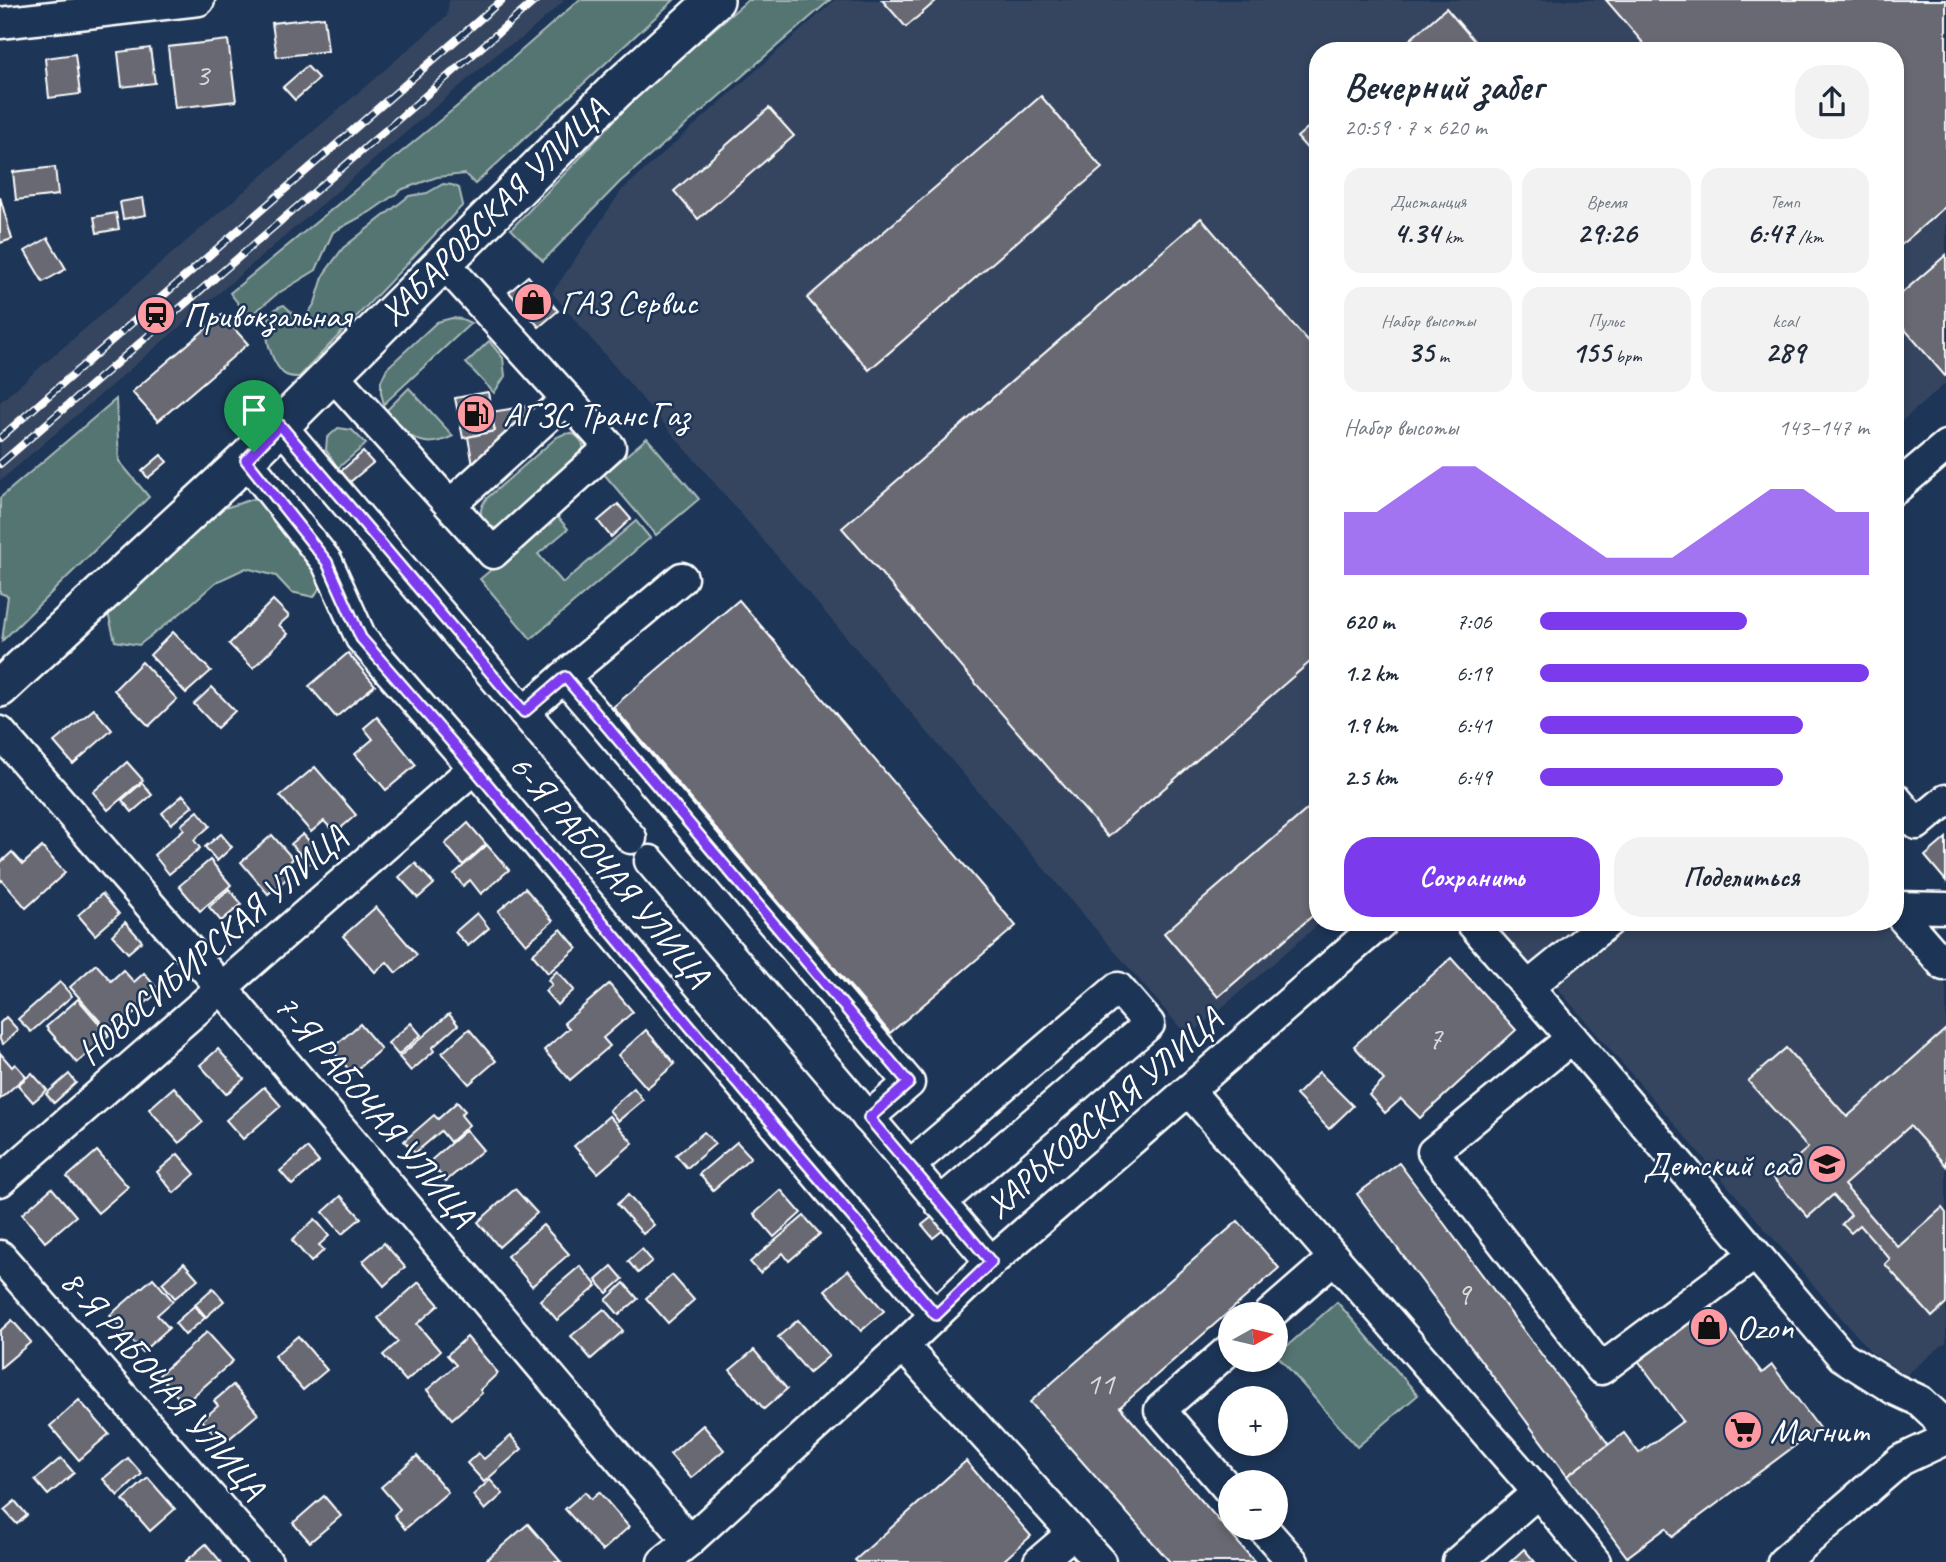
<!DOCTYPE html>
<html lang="ru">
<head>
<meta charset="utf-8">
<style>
	body { margin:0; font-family:Caveat,sans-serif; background:#f2f2f3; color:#1f2937; height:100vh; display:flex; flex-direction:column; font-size:26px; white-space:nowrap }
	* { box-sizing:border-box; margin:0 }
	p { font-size:23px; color:#747a83 }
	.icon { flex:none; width:38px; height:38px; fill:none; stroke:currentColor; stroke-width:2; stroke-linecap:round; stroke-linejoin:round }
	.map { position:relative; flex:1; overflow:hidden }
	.details { position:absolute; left:1309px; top:42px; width:595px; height:889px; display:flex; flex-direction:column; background:#fff; border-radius:28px; box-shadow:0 4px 10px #0003 }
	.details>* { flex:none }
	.needle { width:46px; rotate:82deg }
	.buttons { position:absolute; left:1218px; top:1302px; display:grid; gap:14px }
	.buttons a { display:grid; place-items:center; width:70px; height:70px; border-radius:50%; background:#fff; box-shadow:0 4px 10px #0003; font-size:35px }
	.pin { position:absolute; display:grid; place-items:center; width:60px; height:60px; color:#fff; margin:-72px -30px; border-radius:50% 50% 50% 0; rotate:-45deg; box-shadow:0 0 7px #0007 }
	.pin .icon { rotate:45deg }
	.round { display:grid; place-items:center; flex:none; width:74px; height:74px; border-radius:28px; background:#f2f2f3 }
	.overview { display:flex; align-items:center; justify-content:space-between; height:119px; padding:0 35px }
	h1 { font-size:38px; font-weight:800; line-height:52px }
	.figures { display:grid; grid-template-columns:repeat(3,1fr); gap:10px; height:119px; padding:7px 35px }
	.figures div { display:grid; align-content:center; border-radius:18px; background:#f2f2f3; text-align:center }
	.figures b { font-size:30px; font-weight:800 }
	.figures small { font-size:19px; font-weight:400 }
	.figures p { font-size:19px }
	.chart { height:196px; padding:14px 35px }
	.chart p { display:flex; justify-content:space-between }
	.chart svg { width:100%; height:126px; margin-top:7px; fill:#7c3aed; opacity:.7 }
	.button { display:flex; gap:14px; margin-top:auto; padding:14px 35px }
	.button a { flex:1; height:80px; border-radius:28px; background:#7c3aed; color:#fff; font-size:28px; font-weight:800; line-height:80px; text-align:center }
	.button a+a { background:#f2f2f3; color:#1f2937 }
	ul { padding:0 35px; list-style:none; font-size:23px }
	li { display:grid; grid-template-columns:112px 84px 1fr; align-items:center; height:52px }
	li i { height:18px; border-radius:9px; background:#7c3aed }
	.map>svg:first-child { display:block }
	.built { fill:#34455f }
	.green { fill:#547473; stroke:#aabab9; stroke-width:2 }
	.building { fill:#686972; stroke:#fff; stroke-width:2 }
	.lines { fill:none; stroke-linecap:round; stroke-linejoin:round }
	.minor-casing { stroke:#fff; stroke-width:35 }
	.major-casing { stroke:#fff; stroke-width:42 }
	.minor { stroke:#1d3557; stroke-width:30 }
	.major { stroke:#1d3557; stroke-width:37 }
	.rail-casing { stroke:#fff; stroke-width:8 }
	.rail { stroke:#1d3557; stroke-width:5; stroke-dasharray:16; stroke-linecap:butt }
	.route-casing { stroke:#fff; stroke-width:14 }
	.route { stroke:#7c3aed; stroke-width:9 }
	.labels { text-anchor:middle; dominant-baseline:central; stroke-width:5; stroke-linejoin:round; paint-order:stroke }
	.number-label { font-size:32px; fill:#d9dadc }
	.street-label { font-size:35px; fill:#fff; stroke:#1d3557 }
	.poi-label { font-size:35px; fill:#fff; stroke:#1d3557; text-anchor:start }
</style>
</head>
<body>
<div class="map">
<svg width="1946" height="1562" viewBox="0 0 1946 1562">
	<rect width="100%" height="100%" fill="#1d3557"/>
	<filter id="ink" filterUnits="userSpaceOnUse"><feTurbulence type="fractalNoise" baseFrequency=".0143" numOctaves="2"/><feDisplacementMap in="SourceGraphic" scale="14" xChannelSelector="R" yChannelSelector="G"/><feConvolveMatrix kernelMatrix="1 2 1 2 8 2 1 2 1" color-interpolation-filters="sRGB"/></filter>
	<g filter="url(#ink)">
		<g class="built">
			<path d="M449,0H565L520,40L504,48L0,481V402L447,16Z"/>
			<path d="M835,0H1946V383L1895,427V51H1318V922H1321L1188,1037L552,293L622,190Z"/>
			<path d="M1489,922H1588L1528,971Z"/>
			<path d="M1624,922H1889L1946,986V1342L1906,1375L1871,1352L1552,982Z"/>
		</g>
		<g class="green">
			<path d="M579,0H674L475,184L465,174L437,177L403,189L370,212L333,232L316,270L277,294L249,317L230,293L466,99Z"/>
			<path d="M748,0H830L620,182L543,261L511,229L578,160L635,97Z"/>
			<path d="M443,184L452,185L459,188L463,205L299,377C293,377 287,377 283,373C267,357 256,312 284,305L297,317L305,318L315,303L324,274L343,248L409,196L427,193Z"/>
			<path d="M452,318L462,319L471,323L384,404L381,393V381L387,368L437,322Z"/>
			<path d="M489,341L503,358L505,376L494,393L466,363Z"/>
			<path d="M409,388L453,436C419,453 408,434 386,411Z"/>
			<path d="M116,399L119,461L149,497L2,641L8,596L0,593V498Z"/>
			<path d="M338,428L352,430L366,444L338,468L326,450L327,438Z"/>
			<path d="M571,433C582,438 585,445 583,456L501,528C483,529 475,514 486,499L557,437L564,434Z"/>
			<path d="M647,438L699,499L656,535L604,474Z"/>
			<path d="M256,498L316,557L324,580L314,597L291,592L276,576L246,568L216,582L182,612L139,645L115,641L108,613L219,510Z"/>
			<path d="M556,515L568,529L538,554L563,583L636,521L650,538L531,639L480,579Z"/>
			<path d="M1337,1302L1418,1395L1357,1447L1277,1355Z"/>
		</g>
		<g class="building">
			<path d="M882,0H937L906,27Z"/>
			<path d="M1606,0H1946V206L1895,250V51H1650Z"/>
			<path d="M1446,8L1483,51H1397Z"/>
			<path d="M324,17L328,51L277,57L272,23Z"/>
			<path d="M228,40L236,101L175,108L168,47Z"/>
			<path d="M150,48L155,83L122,87L118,52Z"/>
			<path d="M75,54L80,94L49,98L45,58Z"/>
			<path d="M307,66L319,79L295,100L283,87Z"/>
			<path d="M1041,96L1102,168L869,370L807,298Z"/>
			<path d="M769,108L794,136L698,219L674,191Z"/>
			<path d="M1318,119V161L1297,137Z"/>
			<path d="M55,167L58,195L16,200L13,172Z"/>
			<path d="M0,197L12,239L0,243Z"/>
			<path d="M143,198L146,215L123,219L120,202Z"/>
			<path d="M116,213L119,229L97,233L94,217Z"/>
			<path d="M1201,218L1318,353V655L1108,837L842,528Z"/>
			<path d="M48,238L66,269L43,282L25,251Z"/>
			<path d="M1946,255V375L1945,376L1895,318V299Z"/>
			<path d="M528,276L558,311L539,327L509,292Z"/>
			<path d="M222,315L248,344L158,421L132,392Z"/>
			<path d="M488,392L495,431L463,438L455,398Z"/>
			<path d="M535,405L540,436L476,483L468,437L495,431L491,412Z"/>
			<path d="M363,452L373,463L350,482L341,471Z"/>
			<path d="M161,455L167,462L148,478L142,471Z"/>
			<path d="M618,504L631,519L611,537L598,521Z"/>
			<path d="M273,600L289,616L279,625L288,634L253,668L229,644Z"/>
			<path d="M739,600L1016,926L890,1033L613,707Z"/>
			<path d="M173,632L211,671L186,693L150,655Z"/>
			<path d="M348,653L375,685L336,717L309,686Z"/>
			<path d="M142,662L177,699L149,726L114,690Z"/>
			<path d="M212,687L235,711L217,728L194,704Z"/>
			<path d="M94,709L112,730L73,764L54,742Z"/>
			<path d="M377,717L416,765L386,790L355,754L373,739L364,728Z"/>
			<path d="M127,762L143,780L108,810L93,792Z"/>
			<path d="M315,767L356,815L335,833L324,821L311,832L280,796Z"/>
			<path d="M142,783L152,795L132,812L122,800Z"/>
			<path d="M183,795L193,806L171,824L162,813Z"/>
			<path d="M1318,800V911L1218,997L1164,933Z"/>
			<path d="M198,811L210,826L194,840L200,848L169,874L154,855L184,829L181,825Z"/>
			<path d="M468,823L486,844L463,865L445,844Z"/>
			<path d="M221,834L232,847L217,861L205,847Z"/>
			<path d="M303,834L320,854L309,864L291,844Z"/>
			<path d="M272,835L293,859L283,868L290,876L268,894L241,862Z"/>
			<path d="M1946,838V881L1925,856Z"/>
			<path d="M487,845L509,870L481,894L470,880L463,886L454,874Z"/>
			<path d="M42,847L65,873L26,908L2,880L0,882V863L12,852L23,864Z"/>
			<path d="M210,860L231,885L200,911L179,886Z"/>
			<path d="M415,863L434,884L418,898L399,877Z"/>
			<path d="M525,888L553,921L526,944L498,911Z"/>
			<path d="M229,889L242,904L221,921L209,907Z"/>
			<path d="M102,894L119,914L95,935L78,915Z"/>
			<path d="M376,907L417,955L396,973L387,962L375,972L343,936Z"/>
			<path d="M477,913L489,928L468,946L455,932Z"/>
			<path d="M125,922L142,941L128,953L112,935Z"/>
			<path d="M561,929L577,948L548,973L532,954Z"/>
			<path d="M1451,958L1516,1030L1420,1118L1401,1099L1385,1113L1369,1095L1384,1080L1354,1046Z"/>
			<path d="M96,964L111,981L123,970L134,982L144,973L159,991L111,1034L70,987Z"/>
			<path d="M557,971L574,990L557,1005L545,991L552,985L548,980Z"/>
			<path d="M60,982L72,996L31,1032L18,1019Z"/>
			<path d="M609,984L633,1012L603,1038L610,1046L570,1080L544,1050L569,1028L564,1023Z"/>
			<path d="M78,999L109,1035L77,1063L46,1027Z"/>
			<path d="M449,1014L458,1025L432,1048L434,1051L411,1071L399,1057Z"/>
			<path d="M6,1017L18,1030L3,1044L0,1040V1023Z"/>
			<path d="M411,1023L421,1035L398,1055L388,1043Z"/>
			<path d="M360,1024L381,1049L352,1073L331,1049Z"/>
			<path d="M469,1029L496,1061L469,1084L442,1053Z"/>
			<path d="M1946,1029V1166L1910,1126L1844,1185L1898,1247L1942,1208L1946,1213V1304L1932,1317L1885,1264L1890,1259L1860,1225L1851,1233L1842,1224L1851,1215L1833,1195L1808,1217L1773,1178L1808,1148L1748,1081L1786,1048L1847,1117Z"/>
			<path d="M646,1030L675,1064L647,1088L618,1055Z"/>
			<path d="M218,1049L244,1079L226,1094L200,1065Z"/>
			<path d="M0,1053L12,1067L15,1064L26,1076L0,1099Z"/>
			<path d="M1319,1072L1353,1106L1329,1129L1296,1095Z"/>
			<path d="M32,1073L47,1090L33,1102L18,1085Z"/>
			<path d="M69,1074L76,1083L54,1103L46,1094Z"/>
			<path d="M174,1087L203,1122L179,1143L149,1109Z"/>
			<path d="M264,1087L281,1106L243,1139L226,1120Z"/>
			<path d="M634,1088L643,1100L618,1121L609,1110Z"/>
			<path d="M457,1102L465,1111L461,1115L469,1125L450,1142L441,1131L415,1153L404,1141L434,1115L438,1119Z"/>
			<path d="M609,1116L633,1143L598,1173L574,1146Z"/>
			<path d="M466,1130L483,1150L446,1181L429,1162Z"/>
			<path d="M704,1132L715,1144L687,1168L676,1155Z"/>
			<path d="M737,1142L751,1157L713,1190L699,1174Z"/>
			<path d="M307,1148L319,1162L292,1185L280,1171Z"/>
			<path d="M97,1151L128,1187L98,1213L67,1177Z"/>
			<path d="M178,1154L195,1174L174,1193L157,1172Z"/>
			<path d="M1399,1163L1609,1445L1567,1476L1357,1194Z"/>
			<path d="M52,1188L76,1216L45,1242L22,1214Z"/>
			<path d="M515,1189L537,1213L499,1247L478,1222Z"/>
			<path d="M781,1190L801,1213L774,1237L754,1214Z"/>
			<path d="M628,1195L654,1225L643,1234L617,1204Z"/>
			<path d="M341,1196L361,1218L342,1234L323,1212Z"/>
			<path d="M937,1213L948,1226L933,1238L922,1225Z"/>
			<path d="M804,1216L820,1234L789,1261L783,1253L760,1273L750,1262Z"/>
			<path d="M315,1219L329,1236L319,1245L324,1250L311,1262L292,1240Z"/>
			<path d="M1238,1221L1279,1268L1120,1407L1255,1562H1170L1030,1402Z"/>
			<path d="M543,1225L569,1254L532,1286L507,1256Z"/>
			<path d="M384,1243L405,1267L384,1286L363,1261Z"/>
			<path d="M642,1249L652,1261L638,1273L628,1261Z"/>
			<path d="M184,1263L198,1279L175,1298L162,1283Z"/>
			<path d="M580,1266L597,1286L557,1320L540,1300Z"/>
			<path d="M612,1266L623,1279L607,1293L596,1280Z"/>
			<path d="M848,1270L884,1311L861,1331L825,1290Z"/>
			<path d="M672,1275L694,1300L668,1323L646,1298Z"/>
			<path d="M153,1278L173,1301L157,1315L169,1328L142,1352L110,1315Z"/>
			<path d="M419,1282L439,1305L417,1324L440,1351L406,1381L383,1355L398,1342L378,1318Z"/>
			<path d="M624,1283L638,1299L619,1315L606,1300Z"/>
			<path d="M213,1288L224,1301L206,1317L195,1304Z"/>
			<path d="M1710,1304L1762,1373L1772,1365L1819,1428L1672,1537L1666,1528L1627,1557L1567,1476L1624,1433L1639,1453L1683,1421L1637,1359Z"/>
			<path d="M194,1306L205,1318L185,1335L175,1323Z"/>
			<path d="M604,1309L623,1331L591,1359L571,1336Z"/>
			<path d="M12,1320L31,1342L0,1368V1331Z"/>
			<path d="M798,1320L829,1356L809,1373L778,1337Z"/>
			<path d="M207,1332L233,1361L184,1404L159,1375Z"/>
			<path d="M298,1336L327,1370L303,1390L274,1356Z"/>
			<path d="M467,1337L498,1373L480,1390L482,1393L452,1419L427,1390L456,1365L447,1355Z"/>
			<path d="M754,1350L787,1389L764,1409L730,1370Z"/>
			<path d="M233,1385L258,1414L223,1444L202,1420L218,1406L214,1401Z"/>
			<path d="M79,1400L109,1434L79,1460L50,1426Z"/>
			<path d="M703,1425L724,1450L691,1478L670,1454Z"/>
			<path d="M511,1436L522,1449L484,1482L467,1463L478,1453L484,1459Z"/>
			<path d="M417,1456L448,1492L405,1529L394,1515L400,1509L381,1487Z"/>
			<path d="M61,1458L74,1473L48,1495L35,1480Z"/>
			<path d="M128,1458L142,1474L118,1496L103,1479Z"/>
			<path d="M966,1461L1031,1536L1002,1562H857L855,1560Z"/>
			<path d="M148,1478L175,1509L150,1531L123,1500Z"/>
			<path d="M490,1480L503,1494L485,1510L473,1495Z"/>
			<path d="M585,1492L591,1499L599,1492L629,1527L602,1551L565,1509Z"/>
			<path d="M324,1496L341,1516L310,1542L293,1523Z"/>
			<path d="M15,1501L27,1515L17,1524L4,1510Z"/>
			<path d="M528,1524L561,1562H489L487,1559Z"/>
			<path d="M206,1544L221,1562H187L186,1561Z"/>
			<path d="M1524,1549L1535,1562H1510Z"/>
		</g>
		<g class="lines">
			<g class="minor-casing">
				<g id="minor">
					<path d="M0,23L199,0"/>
					<path d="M332,374L450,505L567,399L443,262"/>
					<path d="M280,425L524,712"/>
					<path d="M246,460L327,562L361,638L474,768L935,1315"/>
					<path d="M1895,489L1946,446"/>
					<path d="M450,505L493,553L610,447L567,399"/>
					<path d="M564,677L682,578"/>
					<path d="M0,732L221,987L689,1541"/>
					<path d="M1895,798L1917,824L1946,800"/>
					<path d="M631,838L524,712L564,677L909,1083L868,1118"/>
					<path d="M650,861L991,1262"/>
					<path d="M1895,907L1946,908"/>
					<path d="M1895,909L1944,965"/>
					<path d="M1471,922L1572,1038L1842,1356L1894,1389L1920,1401L1936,1416L1946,1436"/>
					<path d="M1528,987L1608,922"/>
					<path d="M1572,1038L1433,1152L1601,1369L1755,1254"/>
					<path d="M1189,1091L1538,1492L1595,1562"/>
					<path d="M909,1166L1118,988L1149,1024L940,1203"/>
					<path d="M0,1181L474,768"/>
					<path d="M0,1256L267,1562"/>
					<path d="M1270,1314L1334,1258"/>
					<path d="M903,1346L1100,1562"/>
					<path d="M1230,1349L1160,1410L1230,1491"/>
					<path d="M1263,1528L1293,1562"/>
					<path d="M663,1562L689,1541L903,1346L991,1262L1382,922"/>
					<path d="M1039,1562L1073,1533"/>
					<path d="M1458,1562L1538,1492"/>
					<path d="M1783,1562L1901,1460L1946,1439"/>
				</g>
			</g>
			<g class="major-casing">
				<path id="major" d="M0,688L246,460L616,90L715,0"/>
			</g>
			<use href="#minor" class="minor"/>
			<use href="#major" class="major"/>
			<g class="rail-casing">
				<g id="rail">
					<path d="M0,438L502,0"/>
					<path d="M0,464L536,0"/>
				</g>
			</g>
			<use href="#rail" class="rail"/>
		</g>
	</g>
	<g class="lines" filter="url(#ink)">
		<g class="route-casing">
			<path id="route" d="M280,425L524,712L565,677L909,1083L869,1118L991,1262L936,1315L712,1053L474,768L361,638L327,562L246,460Z"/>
		</g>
		<use href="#route" class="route"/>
	</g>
	<defs>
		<g id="shop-disc" transform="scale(2.0125)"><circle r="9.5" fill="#ff9aa2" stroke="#1d3557"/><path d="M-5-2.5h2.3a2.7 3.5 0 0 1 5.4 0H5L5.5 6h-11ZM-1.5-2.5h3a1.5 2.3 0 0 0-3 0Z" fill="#111"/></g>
		<g id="station-disc" transform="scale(2.0125)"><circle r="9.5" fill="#ff9aa2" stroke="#1d3557"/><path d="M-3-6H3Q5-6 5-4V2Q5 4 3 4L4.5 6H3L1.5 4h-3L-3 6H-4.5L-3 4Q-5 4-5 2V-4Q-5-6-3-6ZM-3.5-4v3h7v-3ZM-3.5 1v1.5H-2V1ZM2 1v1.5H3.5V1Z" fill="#111"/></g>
		<g id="fuel-disc" transform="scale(2.0125)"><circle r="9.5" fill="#ff9aa2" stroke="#1d3557"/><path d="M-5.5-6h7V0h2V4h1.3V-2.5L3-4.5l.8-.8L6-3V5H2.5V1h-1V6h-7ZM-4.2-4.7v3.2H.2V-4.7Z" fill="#111"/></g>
		<g id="school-disc" transform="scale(2.0125)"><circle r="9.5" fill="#ff9aa2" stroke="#1d3557"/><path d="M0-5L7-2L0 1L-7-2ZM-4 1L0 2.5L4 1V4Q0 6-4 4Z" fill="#111"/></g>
		<g id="supermarket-disc" transform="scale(2.0125)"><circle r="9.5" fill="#ff9aa2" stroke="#1d3557"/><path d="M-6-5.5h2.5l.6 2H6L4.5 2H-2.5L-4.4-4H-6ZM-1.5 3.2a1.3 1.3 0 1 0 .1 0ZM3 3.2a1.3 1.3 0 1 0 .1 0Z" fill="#111"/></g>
	</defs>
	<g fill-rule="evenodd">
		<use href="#shop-disc" x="533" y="302"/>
		<use href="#station-disc" x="156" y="315"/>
		<use href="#fuel-disc" x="476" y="414"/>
		<use href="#school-disc" x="1827" y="1164"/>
		<use href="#shop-disc" x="1709" y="1327"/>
		<use href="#supermarket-disc" x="1743" y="1430"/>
	</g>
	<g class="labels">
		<g class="number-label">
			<text x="202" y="74">3</text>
			<text x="1435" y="1038">7</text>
			<text x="1463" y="1293">9</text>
			<text x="1100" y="1383">11</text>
		</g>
		<g class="street-label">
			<text transform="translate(493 212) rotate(-45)">ХАБАРОВСКАЯ УЛИЦА</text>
			<text transform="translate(610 870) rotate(50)">6-Я РАБОЧАЯ УЛИЦА</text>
			<text transform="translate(212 945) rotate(-41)">НОВОСИБИРСКАЯ УЛИЦА</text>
			<text transform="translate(375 1110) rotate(50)">7-Я РАБОЧАЯ УЛИЦА</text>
			<text transform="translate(1104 1113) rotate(-41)">ХАРЬКОВСКАЯ УЛИЦА</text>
			<text transform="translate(163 1384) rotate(49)">8-Я РАБОЧАЯ УЛИЦА</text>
		</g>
		<g class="poi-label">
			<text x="560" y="302">ГАЗ Сервис</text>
			<text x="183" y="315">Привокзальная</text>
			<text x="503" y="414">АГЗС ТрансГаз</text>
			<text x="1800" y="1164" text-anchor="end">Детский сад</text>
			<text x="1736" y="1327">Ozon</text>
			<text x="1770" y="1430">Магнит</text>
		</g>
	</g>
</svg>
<div class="buttons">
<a><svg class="needle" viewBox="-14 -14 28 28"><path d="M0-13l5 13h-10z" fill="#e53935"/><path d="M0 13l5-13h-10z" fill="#747a83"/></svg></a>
<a>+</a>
<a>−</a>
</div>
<div class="pin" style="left:254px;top:452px;background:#1e9e55"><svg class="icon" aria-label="arrive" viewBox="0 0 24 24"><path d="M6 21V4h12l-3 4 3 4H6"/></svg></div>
<section class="details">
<div class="overview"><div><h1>Вечерний забег</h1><p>20:59 · 7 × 620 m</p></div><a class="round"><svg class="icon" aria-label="share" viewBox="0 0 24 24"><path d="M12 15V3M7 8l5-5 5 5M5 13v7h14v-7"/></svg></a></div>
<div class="figures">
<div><p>Дистанция</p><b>4.34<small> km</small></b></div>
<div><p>Время</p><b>29:26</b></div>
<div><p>Темп</p><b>6:47<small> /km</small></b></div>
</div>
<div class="figures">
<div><p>Набор высоты</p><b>35<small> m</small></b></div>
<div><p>Пульс</p><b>155<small> bpm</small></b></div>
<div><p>kcal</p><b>289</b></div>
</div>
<div class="chart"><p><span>Набор высоты</span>143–147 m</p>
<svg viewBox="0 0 160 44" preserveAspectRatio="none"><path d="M0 44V22L10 22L20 14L30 6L40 6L50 14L60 22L70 30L80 38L90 38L100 38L110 30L120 22L130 14L140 14L150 22L160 22V44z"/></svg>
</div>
<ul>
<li><b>620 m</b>7:06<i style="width:63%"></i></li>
<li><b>1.2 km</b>6:19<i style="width:100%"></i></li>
<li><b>1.9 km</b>6:41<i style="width:80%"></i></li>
<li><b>2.5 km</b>6:49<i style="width:74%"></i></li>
</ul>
<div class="button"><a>Сохранить</a><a>Поделиться</a></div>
</section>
</div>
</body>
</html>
